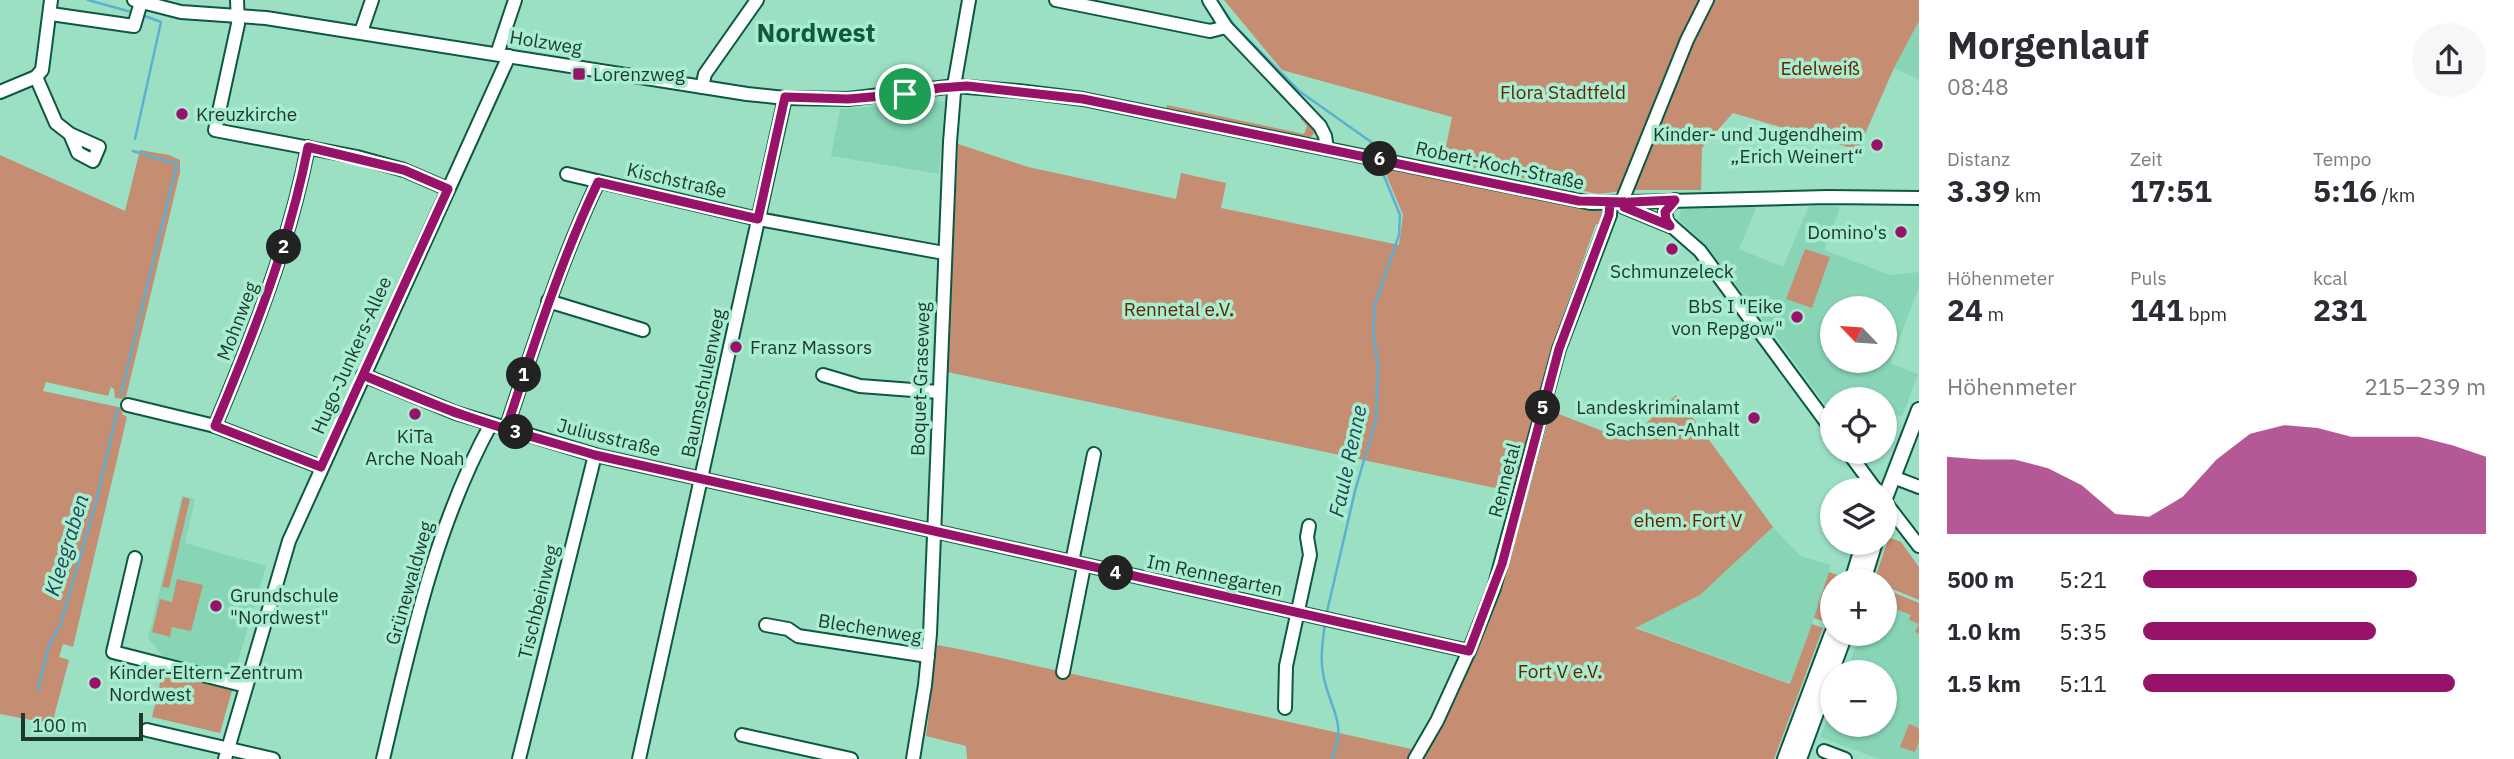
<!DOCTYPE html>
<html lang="de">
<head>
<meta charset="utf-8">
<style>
	body { margin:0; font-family:"IBM Plex Sans",sans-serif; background:#f7f7f7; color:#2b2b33; height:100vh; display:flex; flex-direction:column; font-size:26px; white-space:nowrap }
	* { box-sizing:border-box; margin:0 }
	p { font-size:23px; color:#7c7c81 }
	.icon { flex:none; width:38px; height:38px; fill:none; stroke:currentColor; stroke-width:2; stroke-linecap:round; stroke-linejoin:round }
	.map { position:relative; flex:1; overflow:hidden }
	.side { display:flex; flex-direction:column; background:#fff; width:595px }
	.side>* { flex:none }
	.needle { width:46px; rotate:295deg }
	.fabs { position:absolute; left:1820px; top:296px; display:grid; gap:14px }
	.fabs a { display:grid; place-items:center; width:77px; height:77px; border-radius:50%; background:#fff; box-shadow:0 2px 5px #0004; font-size:35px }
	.scale { position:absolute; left:21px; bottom:18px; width:122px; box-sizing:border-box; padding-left:7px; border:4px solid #1d392e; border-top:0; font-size:19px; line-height:24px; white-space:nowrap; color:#1d392e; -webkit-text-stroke:5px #a8edd0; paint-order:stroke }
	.pin { position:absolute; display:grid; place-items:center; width:60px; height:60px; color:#fff; margin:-30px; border:4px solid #fff; border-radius:50%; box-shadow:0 2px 7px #0007 }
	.km { position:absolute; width:35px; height:35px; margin:-18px; border-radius:50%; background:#222; color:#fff; font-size:19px; line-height:35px; text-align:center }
	.round { display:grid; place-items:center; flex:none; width:74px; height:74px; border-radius:37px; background:#f7f7f7 }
	.headline { display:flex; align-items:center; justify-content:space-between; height:119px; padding:0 28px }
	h1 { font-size:38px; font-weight:700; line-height:52px }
	.figures { display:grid; grid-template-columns:repeat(3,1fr); gap:10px; height:119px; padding:7px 28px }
	.figures div { display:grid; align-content:center }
	.figures b { font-size:30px; font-weight:700 }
	.figures small { font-size:19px; font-weight:400 }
	.figures p { font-size:19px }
	.chart { height:196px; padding:14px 28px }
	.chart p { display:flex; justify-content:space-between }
	.chart svg { width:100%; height:126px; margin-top:7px; fill:#97136a; opacity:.7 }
	ul { padding:0 28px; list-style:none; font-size:23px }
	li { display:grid; grid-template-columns:112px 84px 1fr; align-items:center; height:52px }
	li i { height:18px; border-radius:9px; background:#97136a }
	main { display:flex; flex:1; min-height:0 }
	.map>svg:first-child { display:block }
	.built { fill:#88d5b6; fill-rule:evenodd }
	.green { fill:#c58e73 }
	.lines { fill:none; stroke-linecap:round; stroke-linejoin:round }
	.stream { stroke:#5cb0d2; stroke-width:2.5 }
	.minor-casing { stroke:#0d5842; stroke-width:16 }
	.major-casing { stroke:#0d5842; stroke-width:18 }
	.minor { stroke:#fff; stroke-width:12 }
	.major { stroke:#fff; stroke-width:14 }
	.route-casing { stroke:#fff; stroke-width:14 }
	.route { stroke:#97136a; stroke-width:9 }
	.poi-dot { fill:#97136a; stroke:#a8edd0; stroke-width:2.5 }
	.labels { text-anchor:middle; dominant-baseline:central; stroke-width:7; stroke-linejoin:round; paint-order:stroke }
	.street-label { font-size:19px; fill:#1d392e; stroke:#a8edd0 }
	.park-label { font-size:19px; fill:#622500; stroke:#a8edd0 }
	.poi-label { font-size:19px; fill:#1d392e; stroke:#a8edd0; text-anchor:start }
	.water-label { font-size:21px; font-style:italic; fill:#224857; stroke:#a8edd0 }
	.district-label { font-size:26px; font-weight:bold; fill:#0e5942; stroke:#a8edd0 }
</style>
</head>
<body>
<main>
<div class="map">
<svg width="1919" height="759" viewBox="0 0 1919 759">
	<rect width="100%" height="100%" fill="#9be0c3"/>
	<g class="built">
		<path d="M1919,21V80L1894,68Z"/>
		<path d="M945,101L939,174L831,156L840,109Z"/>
		<path d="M1757,206L1739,249L1783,267L1809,206H1839V211L1824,250L1887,274L1894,275L1919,272V287L1890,363L1918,374L1902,417L1885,410V399H1832V414L1769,327L1696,236L1679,220L1681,207ZM1832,308H1885V360H1832Z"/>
		<path d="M182,496L195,499L185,543L266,566L233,678L169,664L148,638Z"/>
		<path d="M1773,527L1800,556L1830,565L1829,576L1791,684L1635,627L1700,595Z"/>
		<path d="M1885,589L1919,603V759H1879L1820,737L1832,706V724H1885V672H1846L1861,634H1885Z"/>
	</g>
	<g class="green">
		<path d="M1224,0H1704L1623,191L1598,194L1443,161L1452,117L1282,70Z"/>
		<path d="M1711,0H1919V21L1894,68L1858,150L1733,113L1702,148L1701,190H1630L1690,41Z"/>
		<path d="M1167,105L1304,134L1307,126L1300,118H1307L1316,131L1310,138L1166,110Z"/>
		<path d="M958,144L1028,167L1176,199L1181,173L1226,183L1221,208L1399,245L1403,215L1383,167L1602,211L1603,216L1600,224H1596L1550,352L1514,492L947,372Z"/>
		<path d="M140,150L169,155L180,160V172L126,397L123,399L115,398L114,389L111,387L108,396L46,382L43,391L123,408L122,414L127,417L73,647L63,644L59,657L69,660L52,724L0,714V155L125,211Z"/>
		<path d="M1805,249L1830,257L1812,308L1786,299Z"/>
		<path d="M1676,395L1773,527L1700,595L1635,628L1790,684L1812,624L1823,628L1774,759H1420L1484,630L1510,559L1551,411L1628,441Z"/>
		<path d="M183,497L190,499L169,588L162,587Z"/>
		<path d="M1891,538L1901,542L1919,567V600L1885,586V581H1874L1888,540Z"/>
		<path d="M1829,572L1842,577L1840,581H1832V603L1826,622L1814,618Z"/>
		<path d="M177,579L203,585L191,631L172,627L170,637L152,632L160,599L172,602Z"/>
		<path d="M1885,589L1919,603V634L1915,632L1919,624L1909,620L1911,615L1891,607L1888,613L1885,612Z"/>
		<path d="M937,645L969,651L1416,750L1410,759H967L966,746L926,736Z"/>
		<path d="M163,670L233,687L220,733L152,717Z"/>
		<path d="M1909,724L1919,728V741L1915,752L1900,747Z"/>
	</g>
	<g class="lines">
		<g class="stream">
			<path d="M88,0L135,13"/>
			<path d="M1217,0L1234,25L1299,91L1374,144"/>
			<path d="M135,139L161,22L142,15"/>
			<path d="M121,394L177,164L133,151"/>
			<path d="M1326,616L1355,491L1376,419L1378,365L1373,333L1375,304L1399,235L1400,215L1382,171"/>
			<path d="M1325,623C1323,639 1320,657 1323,673C1329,710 1348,719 1332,759"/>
			<path d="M38,690L49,645L60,626L95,506L118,408"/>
		</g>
		<g class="minor-casing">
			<g id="minor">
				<path d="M134,0L181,12L266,18L747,94L785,98L848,99L955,86L1018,91L1083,99L1591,203L1828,197L1919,198"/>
				<path d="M237,0L238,24L215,130L357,157L404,170L448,189"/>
				<path d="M1056,0L1210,31L1226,27"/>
				<path d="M1209,0L1226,27L1320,126L1325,136L1327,148"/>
				<path d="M51,14L134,26L141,2"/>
				<path d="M361,32L372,0"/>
				<path d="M497,54L515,0"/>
				<path d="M36,77L56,123L70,134L78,153L93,161L99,147L70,134"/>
				<path d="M702,87L705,74L757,0"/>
				<path d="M0,92L36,77L42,70L51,0"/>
				<path d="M567,174L758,219L944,253"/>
				<path d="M1675,200L1665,210L1667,222L1700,251L1832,430"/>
				<path d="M1670,226L1624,207V196L1687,40L1707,0"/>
				<path d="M548,301L643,330"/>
				<path d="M363,375L456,413L595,455L1469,651"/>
				<path d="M823,375L860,386L939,392"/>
				<path d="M128,405L215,426L321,467"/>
				<path d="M215,426C253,335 289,245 308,147"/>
				<path d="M506,429C534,345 560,262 598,182"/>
				<path d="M1848,452L1876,490"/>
				<path d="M1893,477L1919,487"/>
				<path d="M1885,502L1919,546"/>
				<path d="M135,558L113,652L246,686"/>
				<path d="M1072,562L1094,454"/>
				<path d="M766,625L788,629L798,636L928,656"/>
				<path d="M1063,672L1084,566"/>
				<path d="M1285,708L1286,666L1310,555L1307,537L1309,526"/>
				<path d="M147,730L273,759"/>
				<path d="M742,735L851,759"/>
				<path d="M1824,751L1845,759"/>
				<path d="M225,759L289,541L509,56"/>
				<path d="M383,759C410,645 434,528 491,424"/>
				<path d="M519,759L595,455"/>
				<path d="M639,759L785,98"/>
				<path d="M913,759L925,685L930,634L950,142L955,80L969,0"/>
				<path d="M1415,759L1437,721L1469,651L1494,588L1559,349L1610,215V203"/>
			</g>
		</g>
		<g class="major-casing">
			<g id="major">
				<path d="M1885,498L1919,410"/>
				<path d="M1852,581L1864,542"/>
				<path d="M1863,581L1875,542"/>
				<path d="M1785,759L1832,634"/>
				<path d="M1799,759L1845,634"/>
			</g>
		</g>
		<use href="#minor" class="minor"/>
		<use href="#major" class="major"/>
	</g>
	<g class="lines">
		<g class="route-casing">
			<path id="route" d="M905,94L848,99L785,97L758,219L598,182C560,262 534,345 506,429L456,413L363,375L321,467L215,426C253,335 289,245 308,147L404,170L448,189L363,375L370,378C398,390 426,402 455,412C501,429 548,441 595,455L1469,651L1502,564L1559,349L1609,215L1610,203L1675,200L1665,212L1666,220L1670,226L1624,207V202L1579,201L1083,99L967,86L939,88L905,94"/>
		</g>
		<use href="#route" class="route"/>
	</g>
	<g class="poi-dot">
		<rect x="572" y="67" width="14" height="14" rx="3.5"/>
		<circle cx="182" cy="114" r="7"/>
		<circle cx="1877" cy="145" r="7"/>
		<circle cx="1901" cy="232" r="7"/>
		<circle cx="1672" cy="249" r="7"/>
		<circle cx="1797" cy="317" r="7"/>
		<circle cx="736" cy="347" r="7"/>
		<circle cx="415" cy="414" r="7"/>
		<circle cx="1754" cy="418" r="7"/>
		<circle cx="216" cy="606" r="7"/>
		<circle cx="95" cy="683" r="7"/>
	</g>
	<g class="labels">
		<g class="street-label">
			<text transform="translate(546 42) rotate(9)">Holzweg</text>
			<text transform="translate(1500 165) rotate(12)">Robert-Koch-Straße</text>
			<text transform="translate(677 180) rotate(13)">Kischstraße</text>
			<text transform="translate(237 321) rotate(-69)">Mohnweg</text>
			<text transform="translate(351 355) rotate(-66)">Hugo-Junkers-Allee</text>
			<text transform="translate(920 379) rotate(-88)">Boquet-Graseweg</text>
			<text transform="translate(703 383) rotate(-78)">Baumschulenweg</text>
			<text transform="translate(609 437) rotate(14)">Juliusstraße</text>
			<text transform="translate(1504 480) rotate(-75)">Rennetal</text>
			<text transform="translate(1215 575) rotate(12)">Im Rennegarten</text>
			<text transform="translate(409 583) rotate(-74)">Grünewaldweg</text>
			<text transform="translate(538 602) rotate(-76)">Tischbeinweg</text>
			<text transform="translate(870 628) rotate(9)">Blechenweg</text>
		</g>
		<g class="park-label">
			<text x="1820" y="68">Edelweiß</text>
			<text x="1563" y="92">Flora Stadtfeld</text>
			<text x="1179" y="309">Rennetal e.V.</text>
			<text x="1688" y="520">ehem. Fort V</text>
			<text x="1560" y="671">Fort V e.V.</text>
		</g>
		<g class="poi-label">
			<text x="593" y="74">Lorenzweg</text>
			<text x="196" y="114">Kreuzkirche</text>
			<text x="1863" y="134" text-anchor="end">Kinder- und Jugendheim<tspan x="1863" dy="22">„Erich Weinert“</tspan></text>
			<text x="1887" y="232" text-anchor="end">Domino's</text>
			<text x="1672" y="271" text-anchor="middle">Schmunzeleck</text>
			<text x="1783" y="306" text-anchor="end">BbS I "Eike<tspan x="1783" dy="22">von Repgow"</tspan></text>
			<text x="750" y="347">Franz Massors</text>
			<text x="1740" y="407" text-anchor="end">Landeskriminalamt<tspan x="1740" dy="22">Sachsen-Anhalt</tspan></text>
			<text x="415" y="436" text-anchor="middle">KiTa<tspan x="415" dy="22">Arche Noah</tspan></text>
			<text x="230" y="595">Grundschule<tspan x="230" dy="22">"Nordwest"</tspan></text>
			<text x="109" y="672">Kinder-Eltern-Zentrum<tspan x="109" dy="22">Nordwest</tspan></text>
		</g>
		<g class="water-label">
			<text transform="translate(1347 461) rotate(-78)">Faule Renne</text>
			<text transform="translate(66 545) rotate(-73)">Kleegraben</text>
		</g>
		<g class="district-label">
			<text x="816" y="32">Nordwest</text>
		</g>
	</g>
</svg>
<div class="fabs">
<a><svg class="needle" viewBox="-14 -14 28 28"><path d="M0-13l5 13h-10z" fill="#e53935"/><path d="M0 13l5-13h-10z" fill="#7c7c81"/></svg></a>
<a><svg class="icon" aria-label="locate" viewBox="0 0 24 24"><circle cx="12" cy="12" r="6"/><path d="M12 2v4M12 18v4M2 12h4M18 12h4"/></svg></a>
<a><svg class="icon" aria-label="layers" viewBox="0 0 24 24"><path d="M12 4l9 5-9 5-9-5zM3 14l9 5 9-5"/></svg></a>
<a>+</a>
<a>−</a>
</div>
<div class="scale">100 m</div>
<div class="pin" style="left:905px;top:94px;background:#1e9e55"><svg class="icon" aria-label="arrive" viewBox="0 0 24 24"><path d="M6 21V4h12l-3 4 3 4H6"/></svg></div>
<b class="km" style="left:524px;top:375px">1</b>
<b class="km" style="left:284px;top:247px">2</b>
<b class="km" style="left:516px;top:432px">3</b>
<b class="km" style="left:1116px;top:573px">4</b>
<b class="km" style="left:1543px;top:408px">5</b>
<b class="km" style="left:1380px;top:159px">6</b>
</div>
<section class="side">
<div class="headline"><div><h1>Morgenlauf</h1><p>08:48</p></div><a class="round"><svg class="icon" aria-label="share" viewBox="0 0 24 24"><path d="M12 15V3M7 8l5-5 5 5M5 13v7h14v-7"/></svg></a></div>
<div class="figures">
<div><p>Distanz</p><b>3.39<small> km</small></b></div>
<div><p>Zeit</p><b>17:51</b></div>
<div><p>Tempo</p><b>5:16<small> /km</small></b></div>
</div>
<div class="figures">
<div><p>Höhenmeter</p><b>24<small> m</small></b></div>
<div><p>Puls</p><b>141<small> bpm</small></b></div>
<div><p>kcal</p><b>231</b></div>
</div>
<div class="chart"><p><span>Höhenmeter</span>215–239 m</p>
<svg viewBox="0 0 160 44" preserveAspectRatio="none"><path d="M0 44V17L10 18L20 18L30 21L40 27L50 37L60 38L70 31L80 18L90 9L100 6L110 7L120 10L130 10L140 10L150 13L160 17V44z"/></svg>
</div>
<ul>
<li><b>500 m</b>5:21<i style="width:80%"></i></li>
<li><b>1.0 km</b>5:35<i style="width:68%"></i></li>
<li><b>1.5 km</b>5:11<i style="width:91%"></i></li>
</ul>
</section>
</main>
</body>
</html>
